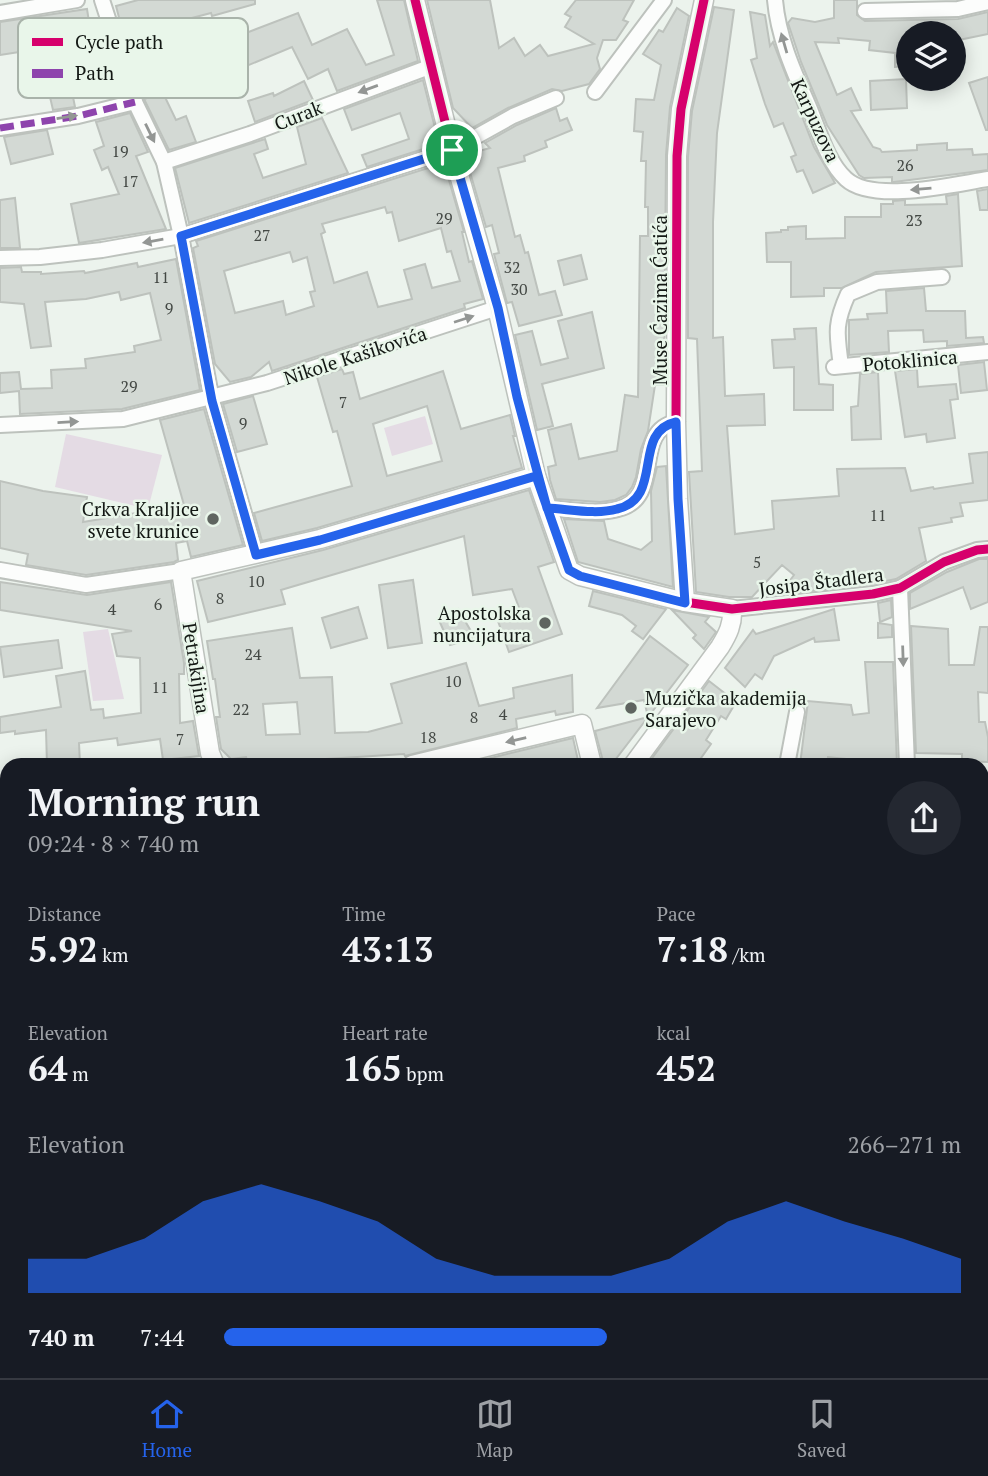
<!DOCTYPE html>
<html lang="en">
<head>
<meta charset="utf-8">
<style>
	body { margin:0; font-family:"PT Serif",serif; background:#242831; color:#f1f3f6; height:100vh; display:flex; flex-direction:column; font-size:26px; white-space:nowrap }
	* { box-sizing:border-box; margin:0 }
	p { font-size:23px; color:#9ea1a6 }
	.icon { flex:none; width:38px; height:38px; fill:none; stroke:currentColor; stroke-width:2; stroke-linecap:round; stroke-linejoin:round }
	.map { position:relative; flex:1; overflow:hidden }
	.side { position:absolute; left:0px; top:758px; width:989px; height:621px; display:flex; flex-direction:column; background:#171b24; border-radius:21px 21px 0 0; box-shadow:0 4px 18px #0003 }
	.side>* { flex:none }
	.controls { position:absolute; left:896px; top:21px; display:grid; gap:14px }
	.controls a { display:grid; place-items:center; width:70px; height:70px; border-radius:50%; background:#171b24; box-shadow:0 4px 18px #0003; font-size:35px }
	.pin { position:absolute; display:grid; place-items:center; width:60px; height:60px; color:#fff; margin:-30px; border:4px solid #fff; border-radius:50%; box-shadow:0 2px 7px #0007 }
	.round { display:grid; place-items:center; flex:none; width:74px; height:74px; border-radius:37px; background:#242831 }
	.head { display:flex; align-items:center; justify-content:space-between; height:119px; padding:0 28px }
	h1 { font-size:38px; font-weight:700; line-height:52px }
	.figures { display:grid; grid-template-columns:repeat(3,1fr); gap:10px; height:119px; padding:7px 28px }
	.figures div { display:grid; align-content:center }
	.figures b { font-size:35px; font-weight:700 }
	.figures small { font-size:19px; font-weight:400 }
	.figures p { font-size:19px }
	.chart { height:196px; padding:14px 28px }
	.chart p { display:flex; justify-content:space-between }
	.chart svg { width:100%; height:126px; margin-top:7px; fill:#2563eb; opacity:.7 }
	ul { padding:0 28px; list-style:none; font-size:23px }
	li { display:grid; grid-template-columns:112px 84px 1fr; align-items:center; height:52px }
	li i { height:18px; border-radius:9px; background:#2563eb }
	.menu { display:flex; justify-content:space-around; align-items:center; height:98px; border-top:2px solid #363941; background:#171b24; font-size:19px; color:#9ea1a6 }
	.menu a { display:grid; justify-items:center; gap:4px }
	.menu .on { color:#2563eb }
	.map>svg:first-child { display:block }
	.green { fill:#e4dbe4 }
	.building { fill:#d3d9d4; stroke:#bdc2bd; stroke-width:2; fill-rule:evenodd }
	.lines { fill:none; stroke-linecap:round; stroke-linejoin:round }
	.pedestrian-casing { stroke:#bdc2bd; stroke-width:14 }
	.minor-casing { stroke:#bdc2bd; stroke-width:18 }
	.tertiary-casing { stroke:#bdc2bd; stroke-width:21 }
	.primary-casing { stroke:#c9cdca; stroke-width:26 }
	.pedestrian { stroke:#fcfdfc; stroke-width:10 }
	.minor { stroke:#fcfdfc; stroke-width:14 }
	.tertiary { stroke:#fcfdfc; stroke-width:18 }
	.primary { stroke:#e9f0ea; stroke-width:23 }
	.tram { stroke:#d4d7d4; stroke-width:2 }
	.quiet { stroke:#8e44ad; stroke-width:7; stroke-dasharray:14 7; stroke-linecap:butt }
	.cycleway-casing { stroke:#e9f6ea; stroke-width:13 }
	.cycleway { stroke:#d6006c; stroke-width:9 }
	.oneway { fill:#939694 }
	.route-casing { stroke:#fff; stroke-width:14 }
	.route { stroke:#2563eb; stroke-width:9 }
	.poi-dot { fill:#5f6560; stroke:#e9f6ea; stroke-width:2.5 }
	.labels { text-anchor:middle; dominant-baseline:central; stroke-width:5; stroke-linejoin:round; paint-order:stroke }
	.number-label { font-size:16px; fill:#434844 }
	.street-label { font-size:19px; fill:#131814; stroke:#e9f6ea }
	.poi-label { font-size:19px; fill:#131814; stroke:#e9f6ea; text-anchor:end }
	.key { fill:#e9f6ea; stroke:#a9b3aa; stroke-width:2 }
	.key-label { font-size:19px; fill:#131814 }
</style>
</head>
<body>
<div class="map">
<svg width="988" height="1378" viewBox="0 0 988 1378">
	<rect width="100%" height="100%" fill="#ecf3ed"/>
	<g class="green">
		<path d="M425,416L433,444L392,456L384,428Z"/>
		<path d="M66,434L162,455L148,509L55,487Z"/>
		<path d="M108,629L124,699L93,701L83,632Z"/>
		<path d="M403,1372H574L575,1378H405Z"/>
	</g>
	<g class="building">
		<path d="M138,0H255V4L212,16L211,13L165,25L173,41L169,43L176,70L143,78L140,64L145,62L129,31L123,33L116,6Z"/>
		<path d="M377,0H404L418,61L337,91L328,69L308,79L292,47L232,72L220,43L298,13L312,45L347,29L366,65L394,55Z"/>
		<path d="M427,0H490L499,48L514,38L525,56L540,45L548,56L594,44L565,27L571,17L565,14L576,0H634L623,20L628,22L616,40H603L597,58L600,69L589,84L562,91L552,89L508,108L472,128L453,108Z"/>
		<path d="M834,0H857V15L865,21L958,19L988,12V34L954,41V33H908V66L895,67V53L869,50L870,41L838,38L839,43L815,42L837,95L851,88L861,110L851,111L873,147L880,149L882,152L917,150V145L947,143V150L972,149L973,155L988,154V170L894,182H892V177L864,178L859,175L827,125L801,62L788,23L792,18L815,22L834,18Z"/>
		<path d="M714,7L734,10L717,133L713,222V338L723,337L725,396L764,394L765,425L727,426L735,534L774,529L772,501L839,496L837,469L905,468L911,491L933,487L934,489L973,483L969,454L988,452V500L960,503L963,516L951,518L952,522L919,528L926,561L896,579L871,584L830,586V589L780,594L794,575L782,565L752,597H729L696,592L689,472L702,471L697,339L688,338V157L692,111Z"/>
		<path d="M677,8L689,16L670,107L666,155L664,385H655L648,431L641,449L636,477L632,487L626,495L615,500L600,502L556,499L550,480L548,467L556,465L548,430L571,424L579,459L617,451L625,395L638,397L640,236H648V207H645L646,161H641L643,132L634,131L636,99L654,100L661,65L643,54L659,30L663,32Z"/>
		<path d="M87,9L92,41H89L97,71L102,69L107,88L73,97L75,107L53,110L50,97L70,92L58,46L0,55V22Z"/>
		<path d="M750,12L765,15L770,46L773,42L814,147L835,183L813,193L803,170L797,172L791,157L796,155L783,123L774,127L765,104L751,60L757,58Z"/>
		<path d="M988,77V130H986L969,83Z"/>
		<path d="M906,79L907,108L871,110L870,81Z"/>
		<path d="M423,80L439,144L367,167L362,155L409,139L400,113L352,130L344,109Z"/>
		<path d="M304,81L313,100L255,122L248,101L273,93L274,96Z"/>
		<path d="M163,93L176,120L186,116L196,142L169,150L144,99Z"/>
		<path d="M556,108L560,121L567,118L572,130L545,141L547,147L524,156L525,161L498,168L515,237L520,235L525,253L528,252L539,295L555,291L562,315L519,326L512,302L507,303L494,254L499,253L492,225L486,227L465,155L490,148L485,143L517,125Z"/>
		<path d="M130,113L148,152L136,156L166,229L79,243L71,204L119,194L108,167L102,170L94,150L104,146L96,122Z"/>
		<path d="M322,118L348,173L189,223L175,168L265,139L268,149L254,154L263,178L306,164L297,127Z"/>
		<path d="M47,130L53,154L11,164L4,137Z"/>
		<path d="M444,163L464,232H462L469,262L472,261L483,299L464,304L465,308L272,371L269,362L251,377L230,382L215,364L193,248L198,246L196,241ZM385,207L387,213L392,212L399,241L441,228L447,252L451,251L460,281L432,288L425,264L404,270L412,299L378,307L367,272L334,283L321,234L325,232L322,224ZM290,252L293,262L307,257L315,291L310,292L314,306L286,315L283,301L235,313L224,271Z"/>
		<path d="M988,189V210H980L977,191Z"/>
		<path d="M958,194L962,266L876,272L842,288H824V296L791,297V262H767L766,233L781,232V230H788V227L806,226V239L845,238V217H881V204H893V201L905,200V205L947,204L946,196Z"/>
		<path d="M15,198L20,248H0V200Z"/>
		<path d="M581,255L587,279L564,285L558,261Z"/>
		<path d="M176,259L200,390L122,409L20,414L19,391L0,393V373L19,372L21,389L52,388L51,370L86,368L85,359L135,352L134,346L161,340L150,293L121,300L119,292L86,299L45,302L51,346L31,348L24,304L0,302V268L21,267L22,272H41V274L84,271L85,273L137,263L138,267Z"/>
		<path d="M924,288L926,311H965L966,338L983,337L984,343L947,346V341L924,342L923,330L888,331L889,352L849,355V320L868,319L867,314L887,313L886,291Z"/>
		<path d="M592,312L604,368L542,384L553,426L537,430L515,335L532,331L541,365L568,358L558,321Z"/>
		<path d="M816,328L819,384L833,385V410H794V367L774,368L772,340L795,339L794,329Z"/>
		<path d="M984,362L987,390L961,393L958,365Z"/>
		<path d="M342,369L344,374L353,372L360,399L443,371L461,429L510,415L515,436H513L522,468L317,528L262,541L254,513L352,486L337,431L333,432L317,377ZM427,406L442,461L387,476L373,424Z"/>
		<path d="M917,369L918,387L956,384L958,399L950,400L955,438L927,442L926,434L905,437L895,371Z"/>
		<path d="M878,372L881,439L852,440L851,407L858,406L860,374Z"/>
		<path d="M253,396L267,444L237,452L223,404Z"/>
		<path d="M204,409L243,545L191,557L187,541L176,543L178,560L174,562L86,575L26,565L28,554L0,548V481L43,491L87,497L83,522L184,505L160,420Z"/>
		<path d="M666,466L673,587L578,562L564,519L604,521L608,539L641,550L652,541L651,491L657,467Z"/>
		<path d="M529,490L554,562L538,567L562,634L509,652L498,621L521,613L512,589L473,595L464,536L281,590L285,604L208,622L197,581L323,550Z"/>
		<path d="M979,559H988V602L971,609L963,587L910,609V593L947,572Z"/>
		<path d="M413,580L422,643L388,648L379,585Z"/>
		<path d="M0,582L87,595L171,582L184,663V674H179L180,723L193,721L199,756L163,760L160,739L118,745L117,738L79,743L80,765H47L46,730L15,734V731L0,733V717L61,707L56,676L85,671L91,710L103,709L104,718L141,713L140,658L117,656L112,634L132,631L0,610Z"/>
		<path d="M593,591L666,609L643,639L632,631L636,626L622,615L589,606Z"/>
		<path d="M891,600L892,617L880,622L878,603Z"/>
		<path d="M358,607L367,638L331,648L322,618Z"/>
		<path d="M458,609L475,638L450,645L438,618Z"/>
		<path d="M834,609L839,640L815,642L814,638L774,656L762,679L755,674L745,687L725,668L753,630L756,634Z"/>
		<path d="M672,610L709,617L705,622L716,632L704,649L693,638L696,635Z"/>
		<path d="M878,623L892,625V637L878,638Z"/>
		<path d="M911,626L948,629L949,665H974L980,627H988V693L978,692L979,722H985L988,737V762L962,761V754L916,753Z"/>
		<path d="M292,628L300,678L332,677L335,733L368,732L402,723L391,684L466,663L479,706L514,698L513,688L572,675L573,712L556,715L555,711L516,719L517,728L405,756L404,754L248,764L246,757L231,759L221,749L216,717H220L215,679H213L207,641ZM297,702L300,734L266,735L263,704Z"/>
		<path d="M650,636L688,665L612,764L603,761L595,731L648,717L644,700L597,708Z"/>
		<path d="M58,640L62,668L4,677L0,647Z"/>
		<path d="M865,662H893L897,765H855V760L828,757L827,765H800L808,701L851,705L853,715L869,713Z"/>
		<path d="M709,681L736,702L726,719L721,716L706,740L711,744L696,765H647Z"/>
		<path d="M573,738L579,765H462Z"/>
	</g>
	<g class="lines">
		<g class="pedestrian-casing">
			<g id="pedestrian">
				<path d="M982,1059L988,1058"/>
				<path d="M0,1195L7,1197"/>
				<path d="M982,1364L984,1378"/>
				<path d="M391,1372L392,1378"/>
				<path d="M580,1372L581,1378"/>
			</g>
		</g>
		<g class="minor-casing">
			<g id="minor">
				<path d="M102,0L135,102L164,162L181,236L212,401L256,555"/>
				<path d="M775,0C778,36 793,70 807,102C818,126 826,161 846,179C873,204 955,184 988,179"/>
				<path d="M865,11L958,9L988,2"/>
				<path d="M0,13L77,0"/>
				<path d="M595,92L664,0"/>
				<path d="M0,128L78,116L135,102"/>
				<path d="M164,162L250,134L432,66"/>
				<path d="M0,258L40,257L102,250L181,236L452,150L513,116L556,98"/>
				<path d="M841,366C837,334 834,325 848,294L877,282L942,277"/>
				<path d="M834,367L988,352"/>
				<path d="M0,425L123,419L267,383L497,308"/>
				<path d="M546,508C569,509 596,515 618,509C665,498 631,431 676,422"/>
				<path d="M0,570L86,585L181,571"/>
				<path d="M900,588L907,765"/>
				<path d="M732,609L873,594L900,588L944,562L977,550L988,549"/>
				<path d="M787,765L797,712"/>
				<path d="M0,893L7,976"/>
				<path d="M982,1339L988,1338"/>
				<path d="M133,1372V1378"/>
				<path d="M777,1378L812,1372"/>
			</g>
		</g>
		<g class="tertiary-casing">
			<g id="tertiary">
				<path d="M415,0L452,150L497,308L536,476L569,570L580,576L685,602L732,609C733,624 728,634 720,647L633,765"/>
				<path d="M685,602L678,499L676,422L677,156L681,109L704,0"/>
				<path d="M215,765L210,753L181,571L320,539L536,476"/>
				<path d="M412,765L582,724L592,765"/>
			</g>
		</g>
		<g class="primary-casing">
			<g id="primary">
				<path d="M982,861L988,860"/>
				<path d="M0,1136L7,1131"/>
			</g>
		</g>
		<use href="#pedestrian" class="pedestrian"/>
		<use href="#minor" class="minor"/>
		<use href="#tertiary" class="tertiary"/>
		<use href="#primary" class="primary"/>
		<g class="tram">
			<path d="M982,856L988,855"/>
			<path d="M0,1128L7,1123"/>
		</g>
		<g class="quiet">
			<path d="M0,128L78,116L135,102"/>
			<path d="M982,1059L988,1058"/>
			<path d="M0,1195L7,1197"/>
			<path d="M982,1364L984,1378"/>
			<path d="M391,1372L392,1378"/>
			<path d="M580,1372L581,1378"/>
			<path d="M801,1372V1374"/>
		</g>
		<g class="cycleway-casing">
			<g id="cycleway">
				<path d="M415,0L452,150L497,308L536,476L569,570L580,576L685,602L732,609L873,594L900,588L944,562L977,550L988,549"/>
				<path d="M685,602L678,499L676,422L677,156L681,109L704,0"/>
			</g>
		</g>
		<use href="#cycleway" class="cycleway"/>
	</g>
	<defs><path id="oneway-solid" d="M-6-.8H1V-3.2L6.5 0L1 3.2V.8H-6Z" transform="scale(1.75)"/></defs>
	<g class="oneway">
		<use href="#oneway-solid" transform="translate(784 43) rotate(-106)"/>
		<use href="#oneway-solid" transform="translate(368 89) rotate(160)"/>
		<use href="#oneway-solid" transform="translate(67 117) rotate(-9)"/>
		<use href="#oneway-solid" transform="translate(150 133) rotate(64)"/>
		<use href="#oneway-solid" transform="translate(921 189) rotate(175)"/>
		<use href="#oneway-solid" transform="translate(153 241) rotate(170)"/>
		<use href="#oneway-solid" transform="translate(464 319) rotate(-18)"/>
		<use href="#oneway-solid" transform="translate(68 422) rotate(-3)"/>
		<use href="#oneway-solid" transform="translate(903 656) rotate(88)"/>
		<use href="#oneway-solid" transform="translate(516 740) rotate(167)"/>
	</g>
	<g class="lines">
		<g class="route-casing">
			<path id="route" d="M452,150L181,236L212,401L256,555L320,540L536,476L569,570L580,576L685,603L678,499L676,422C631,432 665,498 617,509C596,515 569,509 547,508L517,397L498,308L452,150"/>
		</g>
		<use href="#route" class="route"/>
	</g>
	<g class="poi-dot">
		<circle cx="213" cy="519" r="7"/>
		<circle cx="545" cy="623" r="7"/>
		<circle cx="631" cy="708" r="7"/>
	</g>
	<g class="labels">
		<g class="number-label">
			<text x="120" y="151">19</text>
			<text x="905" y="165">26</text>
			<text x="130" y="181">17</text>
			<text x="444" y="218">29</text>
			<text x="914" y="220">23</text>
			<text x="262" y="235">27</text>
			<text x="512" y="267">32</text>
			<text x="161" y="277">11</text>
			<text x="519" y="289">30</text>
			<text x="169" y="308">9</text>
			<text x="129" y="386">29</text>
			<text x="343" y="402">7</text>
			<text x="243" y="423">9</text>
			<text x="878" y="515">11</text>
			<text x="757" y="562">5</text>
			<text x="256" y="581">10</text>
			<text x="220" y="598">8</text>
			<text x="158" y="604">6</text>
			<text x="112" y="609">4</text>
			<text x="253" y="654">24</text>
			<text x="453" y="681">10</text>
			<text x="160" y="687">11</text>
			<text x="241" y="709">22</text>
			<text x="503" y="714">4</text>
			<text x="474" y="717">8</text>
			<text x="428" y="737">18</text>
			<text x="180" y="739">7</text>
		</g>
		<g class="street-label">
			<text transform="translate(298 115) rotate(-21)">Curak</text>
			<text transform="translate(816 120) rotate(65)">Karpuzova</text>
			<text transform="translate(659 300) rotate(-90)">Muse Ćazima Ćatića</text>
			<text transform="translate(355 355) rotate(-18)">Nikole Kašikovića</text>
			<text transform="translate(910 360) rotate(-5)">Potoklinica</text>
			<text transform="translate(821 581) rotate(-7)">Josipa Štadlera</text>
			<text transform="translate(197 668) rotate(81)">Petrakijina</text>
		</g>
		<g class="poi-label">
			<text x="199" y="508">Crkva Kraljice<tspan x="199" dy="22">svete krunice</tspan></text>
			<text x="531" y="612">Apostolska<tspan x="531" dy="22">nuncijatura</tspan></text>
			<text x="645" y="697" text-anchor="start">Muzička akademija<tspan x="645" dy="22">Sarajevo</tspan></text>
		</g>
	</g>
	<rect x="18" y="18" width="230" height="80" rx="10" class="key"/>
	<rect x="32" y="38" width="31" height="8" fill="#d6006c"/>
	<rect x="32" y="69" width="31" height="9" fill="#8e44ad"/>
	<g class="key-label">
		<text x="75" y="49">Cycle path</text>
		<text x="75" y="80">Path</text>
	</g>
</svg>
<div class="controls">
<a><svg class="icon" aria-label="layers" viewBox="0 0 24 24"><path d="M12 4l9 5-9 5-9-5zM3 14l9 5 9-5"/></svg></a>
</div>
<div class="pin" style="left:452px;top:150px;background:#1e9e55"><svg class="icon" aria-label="arrive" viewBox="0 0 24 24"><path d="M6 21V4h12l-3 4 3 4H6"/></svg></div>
<section class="side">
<div class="head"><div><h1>Morning run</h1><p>09:24 · 8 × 740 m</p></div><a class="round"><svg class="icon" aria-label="share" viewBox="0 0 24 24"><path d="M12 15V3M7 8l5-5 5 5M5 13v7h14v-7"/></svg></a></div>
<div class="figures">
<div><p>Distance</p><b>5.92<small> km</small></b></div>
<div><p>Time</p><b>43:13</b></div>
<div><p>Pace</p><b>7:18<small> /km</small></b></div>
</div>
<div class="figures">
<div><p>Elevation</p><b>64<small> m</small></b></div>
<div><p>Heart rate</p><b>165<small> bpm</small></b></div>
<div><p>kcal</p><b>452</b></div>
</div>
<div class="chart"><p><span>Elevation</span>266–271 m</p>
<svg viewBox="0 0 160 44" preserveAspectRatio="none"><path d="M0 44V32L10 32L20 25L30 12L40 6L50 12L60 19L70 32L80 38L90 38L100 38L110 32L120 19L130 12L140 19L150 25L160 32V44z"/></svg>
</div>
<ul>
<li><b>740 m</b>7:44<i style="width:52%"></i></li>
</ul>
</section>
</div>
<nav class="menu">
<a class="on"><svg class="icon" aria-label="home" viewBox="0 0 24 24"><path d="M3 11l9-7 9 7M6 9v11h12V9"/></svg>Home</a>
<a><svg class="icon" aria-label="map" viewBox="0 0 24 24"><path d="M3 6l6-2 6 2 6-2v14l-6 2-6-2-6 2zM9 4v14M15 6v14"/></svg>Map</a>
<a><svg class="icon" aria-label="saved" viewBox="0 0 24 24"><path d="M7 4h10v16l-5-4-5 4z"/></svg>Saved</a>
</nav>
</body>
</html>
